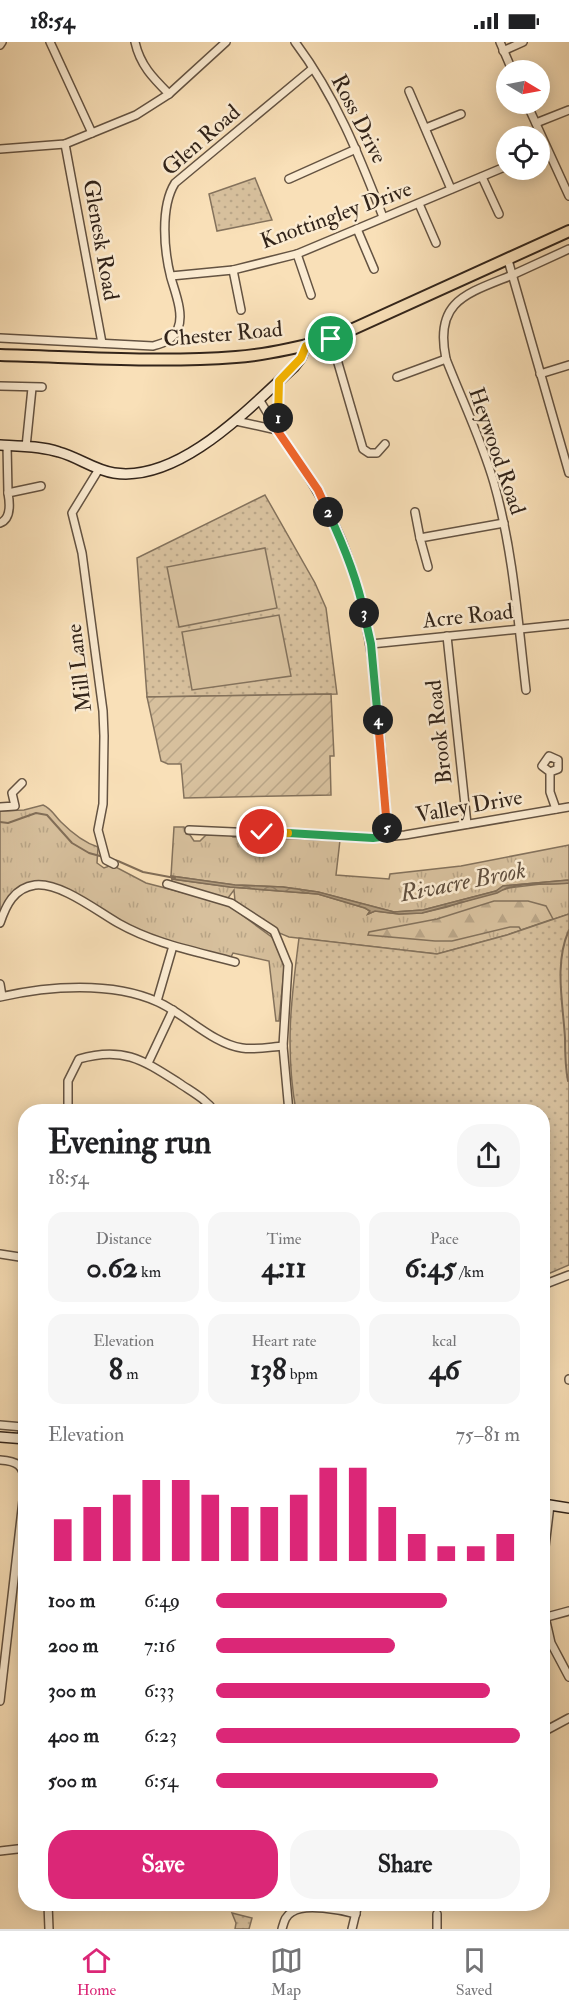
<!DOCTYPE html>
<html lang="en">
<head>
<meta charset="utf-8">
<style>
	body { margin:0; font-family:"IM FELL Double Pica",serif; background:#f6f6f6; color:#202124; height:100vh; display:flex; flex-direction:column; font-size:22px; white-space:nowrap }
	* { box-sizing:border-box; margin:0 }
	p { font-size:20px; color:#757577 }
	.icon { flex:none; width:33px; height:33px; fill:none; stroke:currentColor; stroke-width:2; stroke-linecap:round; stroke-linejoin:round }
	.map { position:relative; flex:1; overflow:hidden }
	.sheet { position:absolute; left:18px; top:1062px; width:532px; height:807px; display:flex; flex-direction:column; background:#fff; border-radius:24px; box-shadow:0 3px 15px #0003 }
	.sheet>* { flex:none }
	.needle { width:39px; rotate:100deg }
	.buttons { position:absolute; left:496px; top:18px; display:grid; gap:12px }
	.buttons a { display:grid; place-items:center; width:54px; height:54px; border-radius:50%; background:#fff; box-shadow:0 3px 15px #0003; font-size:30px }
	.pin { position:absolute; display:grid; place-items:center; width:51px; height:51px; color:#fff; margin:-26px; border:3px solid #fff; border-radius:50%; box-shadow:0 2px 6px #0007 }
	.km { position:absolute; width:30px; height:30px; margin:-15px; border-radius:50%; background:#222; color:#fff; font-size:16px; line-height:30px; text-align:center }
	.round { display:grid; place-items:center; flex:none; width:63px; height:63px; border-radius:24px; background:#f6f6f6 }
	.overview { display:flex; align-items:center; justify-content:space-between; height:102px; padding:0 30px }
	h1 { font-size:33px; font-weight:700; line-height:45px }
	.metrics { display:grid; grid-template-columns:repeat(3,1fr); gap:9px; height:102px; padding:6px 30px }
	.metrics div { display:grid; align-content:center; border-radius:15px; background:#f6f6f6; text-align:center }
	.metrics b { font-size:30px; font-weight:700 }
	.metrics small { font-size:16px; font-weight:400 }
	.metrics p { font-size:16px }
	.chart { height:168px; padding:12px 30px }
	.chart p { display:flex; justify-content:space-between }
	.chart svg { width:100%; height:108px; margin-top:6px; stroke:#db2777; stroke-width:6 }
	.cta { display:flex; gap:12px; margin-top:auto; padding:12px 30px }
	.cta a { flex:1; height:69px; border-radius:24px; background:#db2777; color:#fff; font-size:24px; font-weight:700; line-height:69px; text-align:center }
	.cta a+a { background:#f6f6f6; color:#202124 }
	ul { padding:0 30px; list-style:none; font-size:20px }
	li { display:grid; grid-template-columns:96px 72px 1fr; align-items:center; height:45px }
	li i { height:15px; border-radius:8px; background:#db2777 }
	.status { display:flex; justify-content:space-between; align-items:center; height:42px; padding:0 30px; background:#fff; direction:ltr }
	.status svg { height:16px; fill:currentColor }
	.menu { display:flex; justify-content:space-around; align-items:center; height:84px; border-top:2px solid #e0e0e0; background:#fff; font-size:16px; color:#757577 }
	.menu a { display:grid; justify-items:center; gap:3px }
	.menu .active { color:#db2777 }
	.map>svg:first-child { display:block }
	.grass { fill:url(#grass-tufts); stroke:#84725c; stroke-width:1.5 }
	.forest { fill:url(#forest-firs); stroke:#84725c; stroke-width:1.5 }
	.park { fill:url(#park-dots); stroke:#84725c; stroke-width:1.5 }
	.garden { fill:url(#garden-furrows); stroke:#84725c; stroke-width:1.5 }
	.pitch { fill:#d7c09d; stroke:#84725c; stroke-width:1.5 }
	.water { fill:url(#water-waves); stroke:#816e58; stroke-width:1.5 }
	.lines { fill:none; stroke-linecap:round; stroke-linejoin:round }
	.stream { stroke:#816e58; stroke-width:2 }
	.minor-casing { stroke:#645342; stroke-width:10 }
	.secondary-casing { stroke:#32241a; stroke-width:12 }
	.primary-casing { stroke:#32241a; stroke-width:14 }
	.minor { stroke:#fbebd1; stroke-width:7 }
	.secondary { stroke:#fbebd1; stroke-width:9 }
	.primary { stroke:#f9e0b8; stroke-width:10 }
	.split-1-casing { stroke:#fff; stroke-width:12 }
	.split-2-casing { stroke:#fff; stroke-width:12 }
	.split-3-casing { stroke:#fff; stroke-width:12 }
	.split-4-casing { stroke:#fff; stroke-width:12 }
	.split-5-casing { stroke:#fff; stroke-width:12 }
	.split-6-casing { stroke:#fff; stroke-width:12 }
	.split-7-casing { stroke:#fff; stroke-width:12 }
	.split-1 { stroke:#f5b400; stroke-width:8 }
	.split-2 { stroke:#f0652b; stroke-width:8 }
	.split-3 { stroke:#22a559; stroke-width:8 }
	.split-4 { stroke:#22a559; stroke-width:8 }
	.split-5 { stroke:#f0652b; stroke-width:8 }
	.split-6 { stroke:#22a559; stroke-width:8 }
	.split-7 { stroke:#f5b400; stroke-width:8 }
	.labels { text-anchor:middle; dominant-baseline:central; stroke-width:5; stroke-linejoin:round; paint-order:stroke }
	.street-label { font-size:22px; fill:#32241a; stroke:#fbebd1 }
	.water-label { font-size:24px; font-style:italic; fill:#604f3e; stroke:#fbebd1 }
</style>
</head>
<body>
<div class="status"><b>18:54</b><svg viewBox="0 0 49 12"><path d="M0 12V9h3v3zM5 12V6h3v6zM10 12V3h3v9zM15 12V0h3v12zM26 1h20v11H26zM47 4h2v5h-2z"/></svg></div>
<div class="map">
<svg width="569" height="1887" viewBox="0 0 569 1887">
	<defs>
		<pattern id="grass-tufts" width="24" height="20" patternUnits="userSpaceOnUse" patternTransform="scale(1.5)"><rect width="24" height="20" fill="#d7c09d"/><path d="M3 7l-1-3M5 7V3M7 7l1-3M15 17l-1-3M17 17v-4M19 17l1-3" fill="none" stroke="#b9a587"/></pattern>
		<pattern id="forest-firs" width="22" height="20" patternUnits="userSpaceOnUse" patternTransform="scale(1.5)"><rect width="22" height="20" fill="#d7c09d"/><path d="M5 1l3.5 6h-7zM16 11l3.5 6h-7z" fill="#b9a587"/></pattern>
		<pattern id="park-dots" width="8" height="8" patternUnits="userSpaceOnUse" patternTransform="scale(1.5)"><rect width="8" height="8" fill="#d7c09d"/><path d="M2 2h.1M6 6h.1" fill="none" stroke="#b9a587" stroke-width="1.8" stroke-linecap="round"/></pattern>
		<pattern id="garden-furrows" width="10" height="10" patternUnits="userSpaceOnUse" patternTransform="scale(1.5)"><rect width="10" height="10" fill="#d7c09d"/><path d="M-1 1l2-2M0 10L10 0M9 11l2-2" fill="none" stroke="#b9a587"/></pattern>
		<pattern id="water-waves" width="16" height="10" patternUnits="userSpaceOnUse" patternTransform="scale(1.5)"><rect width="16" height="10" fill="#b5a082"/><path d="M0 5q4-4 8 0t8 0" fill="none" stroke="#94826a"/></pattern>
	</defs>
	<rect width="100%" height="100%" fill="#f9e0b8"/>
	<filter id="stains"><feTurbulence type="fractalNoise" baseFrequency=".00333" numOctaves="4"/><feColorMatrix values="0 0 0 0 .2 0 0 0 0 .09 0 0 0 0 .02 0 0 0 .5 -.17"/></filter>
	<radialGradient id="worn" r=".72"><stop offset=".6" stop-color="#630" stop-opacity="0"/><stop offset="1" stop-color="#630" stop-opacity=".3"/></radialGradient>
	<g class="grass">
		<path d="M43,763C52,767 54,773 61,780C71,790 85,801 98,805L97,821L104,826L112,823L146,841L227,862L273,896L282,912L284,928L279,979H276L269,919L233,911L231,915H227L159,897L129,885L48,841C23,837 9,851 0,873V769L24,768Z"/>
		<path d="M174,785H184L186,792L190,793L194,799H200L206,793L230,792L233,795L294,794L297,796L340,798L336,833L389,837L390,832L461,824L569,803V838L503,844L496,849L423,868L394,870L318,850L283,845L235,843L171,834Z"/>
		<path d="M172,837L230,845L318,852L365,866L370,869L368,872L375,869L399,872L422,871L447,865L507,846L541,842L569,841V872L507,893L437,912L289,895C270,888 250,873 235,859L234,848L228,856L171,842Z"/>
	</g>
	<path class="forest" d="M494,859H528L546,864L553,877L521,888L519,885H510L452,899H435L368,893L369,890L437,877Z"/>
	<g class="park">
		<path d="M255,136L272,178L217,189L209,152Z"/>
		<path d="M265,453L315,541L326,566L337,652L147,655L137,516Z"/>
		<path d="M569,872V1223L543,1234V1070L296,1069C285,1007 291,958 299,896L437,912L507,893Z"/>
		<path d="M232,1871L252,1876L249,1887H235L236,1881Z"/>
	</g>
	<path class="garden" d="M331,652L334,714H330L331,753L184,756L181,722H168L161,719L147,655Z"/>
	<g class="pitch">
		<path d="M265,506L277,566L179,585L167,525Z"/>
		<path d="M279,573L291,634L192,648L182,590Z"/>
	</g>
	<path class="water" d="M171,834L235,843L283,845L318,850L394,870L423,868L496,849L503,844L569,838V841C546,844 518,838 497,851L422,871L399,872L375,869L368,872L370,869L365,866L318,852L230,845L172,837Z"/>
	<g class="lines">
		<g class="stream">
			<path d="M0,780L8,781L36,771L47,773L72,801L89,811L118,819L143,830L175,836"/>
			<path d="M568,1039C565,1024 565,1011 565,996C563,961 554,921 569,888"/>
		</g>
		<g class="minor-casing">
			<g id="minor">
				<path d="M50,0L92,91"/>
				<path d="M135,0C140,23 153,36 169,52"/>
				<path d="M295,0C335,53 359,113 383,175"/>
				<path d="M500,0L512,28"/>
				<path d="M0,3L2,0"/>
				<path d="M503,9L523,0"/>
				<path d="M409,49L451,147"/>
				<path d="M527,62L569,154"/>
				<path d="M536,81L569,68"/>
				<path d="M426,86L461,72"/>
				<path d="M65,102L102,301"/>
				<path d="M0,107L65,102L136,73L169,52L226,0"/>
				<path d="M482,135L499,172"/>
				<path d="M289,137L356,107"/>
				<path d="M419,162L436,201"/>
				<path d="M357,187L374,227"/>
				<path d="M297,212L311,253"/>
				<path d="M508,218L569,431"/>
				<path d="M233,228L241,268"/>
				<path d="M171,234L233,228L297,212L507,124"/>
				<path d="M0,296L153,304C163,301 174,298 178,286C184,272 175,250 171,236C164,209 160,165 175,141L312,27"/>
				<path d="M331,297L363,407L369,411H377L385,402"/>
				<path d="M540,332L569,323"/>
				<path d="M397,335L446,317"/>
				<path d="M0,344L42,345"/>
				<path d="M259,357C287,405 321,448 342,499C379,591 379,696 388,794"/>
				<path d="M236,379L277,388"/>
				<path d="M277,388L279,339"/>
				<path d="M7,403L8,451"/>
				<path d="M26,405L32,346"/>
				<path d="M99,427L72,471L82,511L103,669L104,694L103,762L98,788L106,818L114,822"/>
				<path d="M415,470L420,496"/>
				<path d="M0,481C11,477 10,462 8,451L41,444"/>
				<path d="M428,525L420,496L504,481"/>
				<path d="M447,594L467,782"/>
				<path d="M371,602L569,582"/>
				<path d="M526,648C518,579 513,508 494,441C482,399 462,358 446,317C434,260 465,252 510,234C530,225 549,216 569,207"/>
				<path d="M550,730L558,727V718L549,714L542,724L550,730V750L556,767"/>
				<path d="M0,765L15,764L12,751L22,741"/>
				<path d="M189,788L373,796L405,793L569,765"/>
				<path d="M167,842L231,861L274,889L288,923L283,1004L289,1070"/>
				<path d="M0,881C6,863 14,846 35,843C60,840 97,869 118,881C155,902 195,909 235,920"/>
				<path d="M0,942L2,954"/>
				<path d="M0,955C48,944 112,939 158,960C185,972 213,1002 242,1006C255,1008 270,1005 283,1004"/>
				<path d="M157,959L173,904"/>
				<path d="M148,1021L173,968"/>
				<path d="M68,1070V1039L79,1017C123,1004 143,1018 179,1041C192,1050 206,1057 215,1070"/>
				<path d="M0,1212L26,1216"/>
				<path d="M543,1243L569,1233"/>
				<path d="M569,1337V1338"/>
				<path d="M0,1383L23,1385"/>
				<path d="M21,1397L26,1371"/>
				<path d="M0,1418C17,1419 24,1423 25,1441L0,1659"/>
				<path d="M543,1521L550,1463"/>
				<path d="M543,1566L551,1601L569,1635"/>
				<path d="M543,1576L569,1569"/>
				<path d="M543,1690L569,1676"/>
				<path d="M0,1809L26,1806"/>
				<path d="M48,1862L49,1887"/>
				<path d="M437,1872V1887"/>
				<path d="M282,1887C284,1880 285,1874 292,1870C305,1861 341,1868 356,1872"/>
				<path d="M352,1887L358,1862"/>
			</g>
		</g>
		<g class="secondary-casing">
			<g id="secondary">
				<path d="M0,403C19,404 41,404 59,410C78,415 94,428 114,431C180,441 250,365 294,325L301,316L306,304"/>
				<path d="M0,1395L26,1397"/>
				<path d="M543,1462L569,1466"/>
			</g>
		</g>
		<g class="primary-casing">
			<path id="primary" d="M0,313C78,315 157,321 236,315C267,313 300,305 331,297L569,189"/>
		</g>
		<use href="#minor" class="minor"/>
		<use href="#secondary" class="secondary"/>
		<use href="#primary" class="primary"/>
	</g>
	<g class="lines">
		<g class="split-1-casing">
			<path id="split-1" d="M278,376L279,339L301,316L306,304L331,297"/>
		</g>
		<g class="split-2-casing">
			<path id="split-2" d="M278,376L277,388L318,448L328,470"/>
		</g>
		<g class="split-3-casing">
			<path id="split-3" d="M328,470C343,502 357,535 364,571"/>
		</g>
		<g class="split-4-casing">
			<path id="split-4" d="M364,571L371,602L378,678"/>
		</g>
		<g class="split-5-casing">
			<path id="split-5" d="M378,678L387,786"/>
		</g>
		<g class="split-6-casing">
			<path id="split-6" d="M288,791L373,796L388,794L387,786"/>
		</g>
		<g class="split-7-casing">
			<path id="split-7" d="M262,790L288,791"/>
		</g>
		<use href="#split-1" class="split-1"/>
		<use href="#split-2" class="split-2"/>
		<use href="#split-3" class="split-3"/>
		<use href="#split-4" class="split-4"/>
		<use href="#split-5" class="split-5"/>
		<use href="#split-6" class="split-6"/>
		<use href="#split-7" class="split-7"/>
	</g>
	<g class="labels">
		<g class="street-label">
			<text transform="translate(359 77) rotate(63)">Ross Drive</text>
			<text transform="translate(201 98) rotate(-41)">Glen Road</text>
			<text transform="translate(336 173) rotate(-20)">Knottingley Drive</text>
			<text transform="translate(101 198) rotate(80)">Glenesk Road</text>
			<text transform="translate(223 292) rotate(-5)">Chester Road</text>
			<text transform="translate(497 409) rotate(71)">Heywood Road</text>
			<text transform="translate(468 574) rotate(-6)">Acre Road</text>
			<text transform="translate(79 626) rotate(-97)">Mill Lane</text>
			<text transform="translate(439 690) rotate(-96)">Brook Road</text>
			<text transform="translate(469 764) rotate(-10)">Valley Drive</text>
		</g>
		<g class="water-label">
			<text transform="translate(463 840) rotate(-11)">Rivacre Brook</text>
		</g>
	</g>
	<rect width="100%" height="100%" filter="url(#stains)"/>
	<rect width="100%" height="100%" fill="url(#worn)"/>
</svg>
<div class="buttons">
<a><svg class="needle" viewBox="-14 -14 28 28"><path d="M0-13l5 13h-10z" fill="#e53935"/><path d="M0 13l5-13h-10z" fill="#757577"/></svg></a>
<a><svg class="icon" aria-label="locate" viewBox="0 0 24 24"><circle cx="12" cy="12" r="6"/><path d="M12 2v4M12 18v4M2 12h4M18 12h4"/></svg></a>
</div>
<div class="pin" style="left:331px;top:297px;background:#1e9e55"><svg class="icon" aria-label="arrive" viewBox="0 0 24 24"><path d="M6 21V4h12l-3 4 3 4H6"/></svg></div>
<div class="pin" style="left:262px;top:790px;background:#d93025"><svg class="icon" aria-label="check" viewBox="0 0 24 24"><path d="M5 12l5 5 9-10"/></svg></div>
<b class="km" style="left:278px;top:376px">1</b>
<b class="km" style="left:328px;top:470px">2</b>
<b class="km" style="left:364px;top:571px">3</b>
<b class="km" style="left:378px;top:678px">4</b>
<b class="km" style="left:387px;top:786px">5</b>
<section class="sheet">
<div class="overview"><div><h1>Evening run</h1><p>18:54</p></div><a class="round"><svg class="icon" aria-label="share" viewBox="0 0 24 24"><path d="M12 15V3M7 8l5-5 5 5M5 13v7h14v-7"/></svg></a></div>
<div class="metrics">
<div><p>Distance</p><b>0.62<small> km</small></b></div>
<div><p>Time</p><b>4:11</b></div>
<div><p>Pace</p><b>6:45<small> /km</small></b></div>
</div>
<div class="metrics">
<div><p>Elevation</p><b>8<small> m</small></b></div>
<div><p>Heart rate</p><b>138<small> bpm</small></b></div>
<div><p>kcal</p><b>46</b></div>
</div>
<div class="chart"><p><span>Elevation</span>75–81 m</p>
<svg viewBox="0 0 160 44" preserveAspectRatio="none"><path d="M5 44V27M15 44V22M25 44V17M35 44V11M45 44V11M55 44V17M65 44V22M75 44V22M85 44V17M95 44V6M105 44V6M115 44V22M125 44V33M135 44V38M145 44V38M155 44V33"/></svg>
</div>
<ul>
<li><b>100 m</b>6:49<i style="width:76%"></i></li>
<li><b>200 m</b>7:16<i style="width:59%"></i></li>
<li><b>300 m</b>6:33<i style="width:90%"></i></li>
<li><b>400 m</b>6:23<i style="width:100%"></i></li>
<li><b>500 m</b>6:54<i style="width:73%"></i></li>
</ul>
<div class="cta"><a>Save</a><a>Share</a></div>
</section>
</div>
<nav class="menu">
<a class="active"><svg class="icon" aria-label="home" viewBox="0 0 24 24"><path d="M3 11l9-7 9 7M6 9v11h12V9"/></svg>Home</a>
<a><svg class="icon" aria-label="map" viewBox="0 0 24 24"><path d="M3 6l6-2 6 2 6-2v14l-6 2-6-2-6 2zM9 4v14M15 6v14"/></svg>Map</a>
<a><svg class="icon" aria-label="saved" viewBox="0 0 24 24"><path d="M7 4h10v16l-5-4-5 4z"/></svg>Saved</a>
</nav>
</body>
</html>
